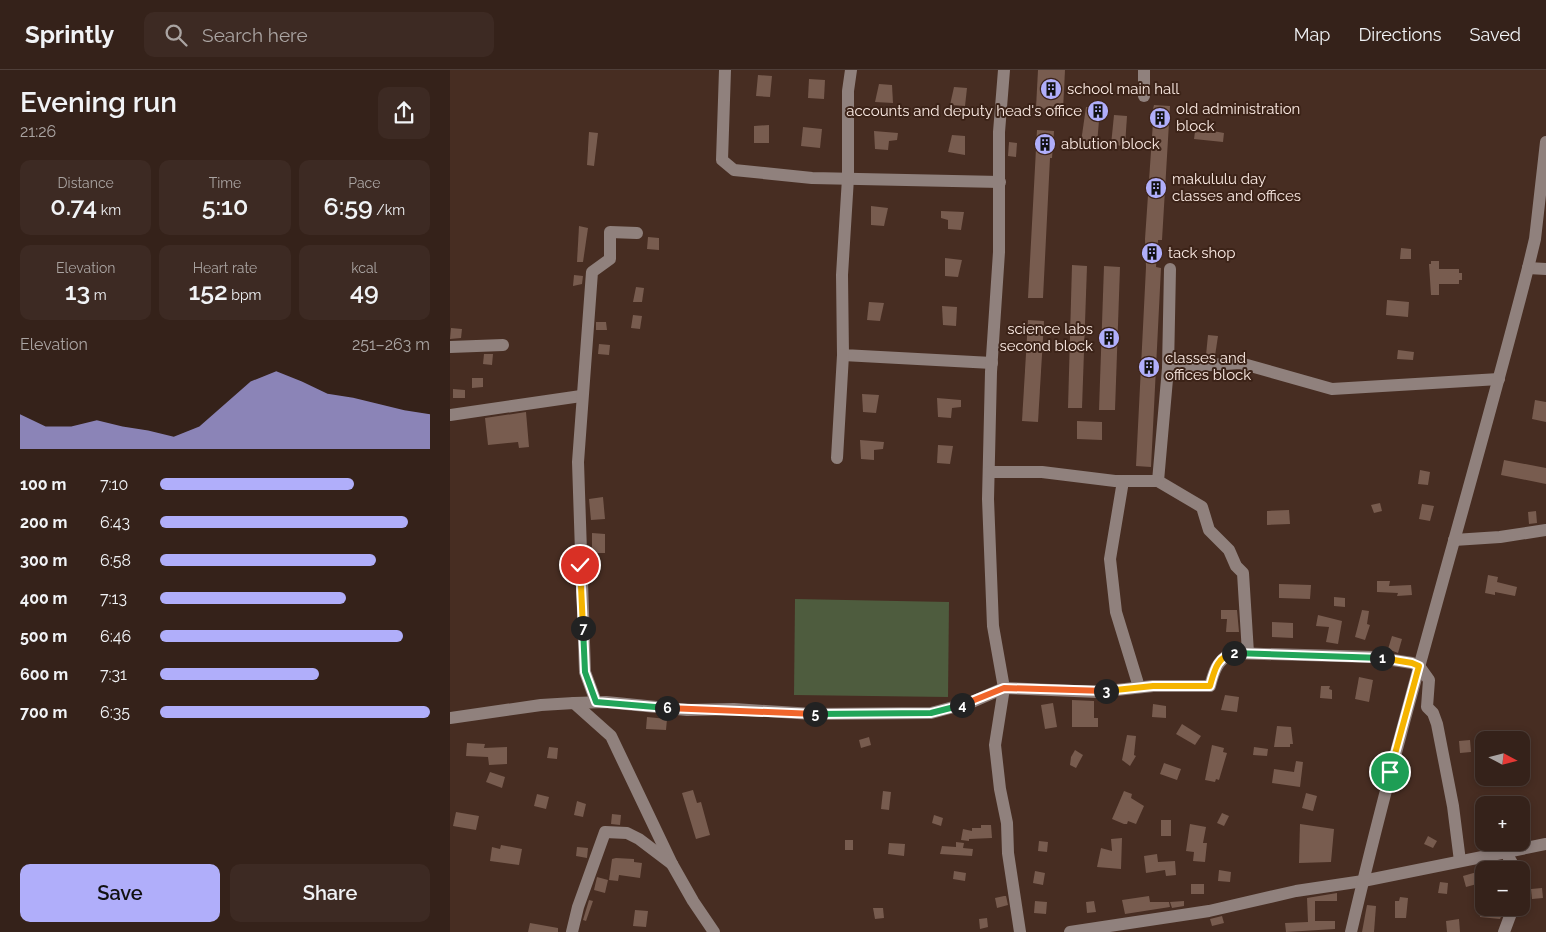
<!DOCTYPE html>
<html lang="en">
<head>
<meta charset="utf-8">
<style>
	body { margin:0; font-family:Raleway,sans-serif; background:#3d2a23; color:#f1f3f6; height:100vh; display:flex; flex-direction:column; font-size:19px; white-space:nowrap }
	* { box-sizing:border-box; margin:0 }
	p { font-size:16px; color:#aaa4a2 }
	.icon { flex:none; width:28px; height:28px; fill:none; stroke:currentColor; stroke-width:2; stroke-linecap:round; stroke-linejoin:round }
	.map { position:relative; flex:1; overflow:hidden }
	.drawer { display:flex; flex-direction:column; background:#35221a; width:450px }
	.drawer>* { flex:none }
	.needle { width:32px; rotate:97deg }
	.fabs { position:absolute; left:1025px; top:661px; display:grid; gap:10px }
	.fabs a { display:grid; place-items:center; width:55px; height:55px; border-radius:10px; background:#35221a; box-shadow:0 2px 8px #0003,0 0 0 1px #4f3f39; font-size:25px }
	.pin { position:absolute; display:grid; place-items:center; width:42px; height:42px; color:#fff; margin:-21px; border:2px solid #fff; border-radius:50%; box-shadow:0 1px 5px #0007 }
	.km { position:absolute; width:25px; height:25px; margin:-12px; border-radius:50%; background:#222; color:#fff; font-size:14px; line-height:25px; text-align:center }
	.round { display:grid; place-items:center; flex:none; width:52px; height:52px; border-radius:10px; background:#3d2a23 }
	.head { display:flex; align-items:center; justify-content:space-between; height:85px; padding:0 20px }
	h1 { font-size:28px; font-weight:600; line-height:38px }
	.metrics { display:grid; grid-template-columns:repeat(3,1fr); gap:8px; height:85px; padding:5px 20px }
	.metrics div { display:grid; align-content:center; border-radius:10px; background:#3d2a23; text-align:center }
	.metrics b { font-size:25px; font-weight:600 }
	.metrics small { font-size:14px; font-weight:400 }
	.metrics p { font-size:14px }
	.chart { height:140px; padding:10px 20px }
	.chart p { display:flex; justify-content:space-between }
	.chart svg { width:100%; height:90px; margin-top:5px; fill:#b0aefa; opacity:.7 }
	.button { display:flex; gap:10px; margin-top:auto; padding:10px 20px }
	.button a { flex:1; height:58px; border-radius:10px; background:#b0aefa; color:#111; font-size:20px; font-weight:600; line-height:58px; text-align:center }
	.button a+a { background:#3d2a23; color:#f1f3f6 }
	ul { padding:0 20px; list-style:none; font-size:16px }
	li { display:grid; grid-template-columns:80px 60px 1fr; align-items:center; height:38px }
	li i { height:12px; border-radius:6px; background:#b0aefa }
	header { display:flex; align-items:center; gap:30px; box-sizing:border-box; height:70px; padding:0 25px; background:#35221a; border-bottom:1px solid #4f3f39 }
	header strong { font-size:24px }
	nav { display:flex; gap:28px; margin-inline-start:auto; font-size:18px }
	.search { width:350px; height:45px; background:#3d2a23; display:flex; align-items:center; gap:12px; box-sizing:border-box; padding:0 18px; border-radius:10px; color:#aaa4a2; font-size:19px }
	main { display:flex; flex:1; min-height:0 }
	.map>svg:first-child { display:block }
	.green { fill:#4e5c3e }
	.building { fill:#785c4f }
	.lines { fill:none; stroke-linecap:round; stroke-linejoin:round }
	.minor { stroke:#90817d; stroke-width:12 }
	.split-1-casing { stroke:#fff; stroke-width:10 }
	.split-2-casing { stroke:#fff; stroke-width:10 }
	.split-3-casing { stroke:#fff; stroke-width:10 }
	.split-4-casing { stroke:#fff; stroke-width:10 }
	.split-5-casing { stroke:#fff; stroke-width:10 }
	.split-6-casing { stroke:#fff; stroke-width:10 }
	.split-7-casing { stroke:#fff; stroke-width:10 }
	.split-8-casing { stroke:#fff; stroke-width:10 }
	.split-1 { stroke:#f5b400; stroke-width:6 }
	.split-2 { stroke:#22a559; stroke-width:6 }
	.split-3 { stroke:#f5b400; stroke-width:6 }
	.split-4 { stroke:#f0652b; stroke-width:6 }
	.split-5 { stroke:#22a559; stroke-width:6 }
	.split-6 { stroke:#f0652b; stroke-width:6 }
	.split-7 { stroke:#22a559; stroke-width:6 }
	.split-8 { stroke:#f5b400; stroke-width:6 }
	.labels { text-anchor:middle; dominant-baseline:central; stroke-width:4; stroke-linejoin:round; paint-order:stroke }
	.poi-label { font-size:15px; fill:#fbeae3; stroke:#3c2318; text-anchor:start }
</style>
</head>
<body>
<header>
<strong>Sprintly</strong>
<div class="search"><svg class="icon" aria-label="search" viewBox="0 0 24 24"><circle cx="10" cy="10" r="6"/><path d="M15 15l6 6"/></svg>Search here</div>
<nav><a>Map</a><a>Directions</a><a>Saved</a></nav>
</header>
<main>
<section class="drawer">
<div class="head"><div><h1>Evening run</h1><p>21:26</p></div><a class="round"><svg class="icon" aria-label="share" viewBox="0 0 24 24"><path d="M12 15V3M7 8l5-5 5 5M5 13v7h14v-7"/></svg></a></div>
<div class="metrics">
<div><p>Distance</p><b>0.74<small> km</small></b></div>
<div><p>Time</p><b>5:10</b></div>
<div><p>Pace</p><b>6:59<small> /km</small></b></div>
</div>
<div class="metrics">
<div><p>Elevation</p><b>13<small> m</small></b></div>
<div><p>Heart rate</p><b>152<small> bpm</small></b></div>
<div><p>kcal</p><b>49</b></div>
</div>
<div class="chart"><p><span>Elevation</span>251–263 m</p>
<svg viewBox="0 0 160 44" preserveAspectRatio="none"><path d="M0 44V27L10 33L20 33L30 30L40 33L50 35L60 38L70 33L80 22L90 11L100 6L110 11L120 17L130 19L140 22L150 25L160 27V44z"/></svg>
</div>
<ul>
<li><b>100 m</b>7:10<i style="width:72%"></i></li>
<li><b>200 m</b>6:43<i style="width:92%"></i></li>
<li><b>300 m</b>6:58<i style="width:80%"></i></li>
<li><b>400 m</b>7:13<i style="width:69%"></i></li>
<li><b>500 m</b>6:46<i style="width:90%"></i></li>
<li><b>600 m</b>7:31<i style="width:59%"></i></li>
<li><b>700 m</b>6:35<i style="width:100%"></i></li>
</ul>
<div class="button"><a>Save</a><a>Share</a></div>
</section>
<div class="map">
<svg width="1096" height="862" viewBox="0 0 1096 862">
	<rect width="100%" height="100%" fill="#472d22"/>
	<path class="green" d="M345,529L499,532L498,627L344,625Z"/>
	<g class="building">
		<path d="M588,0H615L613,40L586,38Z"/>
		<path d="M308,5L322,6L320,27L306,26Z"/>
		<path d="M359,9L375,10L374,29L358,28Z"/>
		<path d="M429,14L442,15L443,33L425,32Z"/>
		<path d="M504,17L517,18L515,36L500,35Z"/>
		<path d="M704,35L720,36L712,170H708L706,197L711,198L701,397L686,396L696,197L695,169L703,52H700Z"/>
		<path d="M636,37L650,39L647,74L631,72Z"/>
		<path d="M664,45L677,46L675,76L661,75Z"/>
		<path d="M319,55V73H304V56Z"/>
		<path d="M353,57L372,59L370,78L351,76Z"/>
		<path d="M587,60L604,61L602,88H600L593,228H578Z"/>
		<path d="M424,61L448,63L447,70L439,71L438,80L425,79Z"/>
		<path d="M763,61L774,63L773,72L744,69L745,62L763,63Z"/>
		<path d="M139,62L148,63L144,96L137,95Z"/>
		<path d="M502,65L515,66V85L498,82Z"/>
		<path d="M559,72L567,73L566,87L558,86Z"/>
		<path d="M421,136L438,138L434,156L421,155Z"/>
		<path d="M491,141L514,142L511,160L498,159V150L491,148Z"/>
		<path d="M129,156L138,158L133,192H127Z"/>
		<path d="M198,167L209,168V180L197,179Z"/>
		<path d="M951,178L961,179V189H950Z"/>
		<path d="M495,188L512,190L508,207L495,206Z"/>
		<path d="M981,191H989V199H1009V203H1012V210H1009V214H989V225H981L979,194H981Z"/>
		<path d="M622,195L637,196L632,338H618Z"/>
		<path d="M654,196L670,197L665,340H649Z"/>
		<path d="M124,205L133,206L132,214L123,216Z"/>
		<path d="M186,217L194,218L192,232H183Z"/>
		<path d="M937,230L959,232L958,247L936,245Z"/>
		<path d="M419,232L434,233L430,251L417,250Z"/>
		<path d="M492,236L507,237L506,256L493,255Z"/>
		<path d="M183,245L192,246L190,259L181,258Z"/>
		<path d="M578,250L594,251L588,352L572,351Z"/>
		<path d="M146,252H156L157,260H146Z"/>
		<path d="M1,258L12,259L11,268L0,269Z"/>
		<path d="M758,265L768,266L765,286L756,285Z"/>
		<path d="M149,274L160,275L159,285L148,284Z"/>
		<path d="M948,280L964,282L963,290L947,289Z"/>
		<path d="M34,284H43L42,295L33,294Z"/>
		<path d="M22,308H33V317L22,318Z"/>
		<path d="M3,319L15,320V328H3Z"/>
		<path d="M412,324L429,325L426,343L413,342Z"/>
		<path d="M487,328L511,330V337L502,338L501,348L488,347Z"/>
		<path d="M1085,330L1096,332V352L1082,349Z"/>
		<path d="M76,342L79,377L69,378L68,372L38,375L35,348Z"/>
		<path d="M627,351L652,352V370L627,369Z"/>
		<path d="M410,370L434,372L433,379L424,380V390L411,389Z"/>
		<path d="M488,375L503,376L500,394L487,393Z"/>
		<path d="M1054,390L1096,398V414L1051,405Z"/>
		<path d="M970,400L980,402L978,415L968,414Z"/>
		<path d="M153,427L155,449L141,450L139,429Z"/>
		<path d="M930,433L932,441L924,443L921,435Z"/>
		<path d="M972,434L984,436L980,451L969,449Z"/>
		<path d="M839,440L840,454L817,455V441Z"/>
		<path d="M1086,441L1087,453L1079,454L1078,442Z"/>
		<path d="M142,463L155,464V483H142Z"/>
		<path d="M1038,505L1048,507L1047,512L1067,517L1065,526L1045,522V525L1035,523Z"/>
		<path d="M927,511H940L939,516L961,515L962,525L947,526L948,523L927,522Z"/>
		<path d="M829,514L861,515L860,529L829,528Z"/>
		<path d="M884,527L895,528V537L884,536Z"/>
		<path d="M771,540H787L789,562H776L777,549H771Z"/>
		<path d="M912,540L919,541L917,554L920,555L915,570L905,567Z"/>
		<path d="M868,545L892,551L888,574L876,572L879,557L866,556Z"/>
		<path d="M822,552L843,553V568L822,567Z"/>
		<path d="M942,566L952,569L948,583L938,579Z"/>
		<path d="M909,607L923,610L919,632L905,629Z"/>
		<path d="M871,616H880L879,619L882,620V629L870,628Z"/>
		<path d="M775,625L789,627L787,642L771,640Z"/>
		<path d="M622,630L644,631V648H648V657H622Z"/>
		<path d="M603,633L607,657L595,659L591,635Z"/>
		<path d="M703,634L716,636V648L702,647Z"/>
		<path d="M197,647L217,649L216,660L196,659Z"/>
		<path d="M732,654L751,666L745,675L726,664Z"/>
		<path d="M827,656L841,657L843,674H840V677H824Z"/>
		<path d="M677,665L686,666L684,685L686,686L680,696L672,690Z"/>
		<path d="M419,667L421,675L411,678L409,670Z"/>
		<path d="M1020,670L1021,682L1010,683L1009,671Z"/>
		<path d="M17,673L35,674L34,678L57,677V694L39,695L38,687L16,686Z"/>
		<path d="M762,675L774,678L773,682L777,683L769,710L766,709L765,712L755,710Z"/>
		<path d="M99,677L108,678L107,689L97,688Z"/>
		<path d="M804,677L818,679L817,686L803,685Z"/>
		<path d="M625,680L633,685L626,698L620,695L621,687Z"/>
		<path d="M846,691L853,692L850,717L822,713L824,699L844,702Z"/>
		<path d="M714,693L731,699L727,710L710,704Z"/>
		<path d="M40,702L55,707L52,718L36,712Z"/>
		<path d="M243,720L247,733L251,732L260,765L246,769L232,723Z"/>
		<path d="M433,721L441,722L439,740L431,739Z"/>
		<path d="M674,721L682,724L681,728L694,736L686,754L678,751L677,754H674L662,749Z"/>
		<path d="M856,723L867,726L863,741L852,738Z"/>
		<path d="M87,724L99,727L96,739L84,736Z"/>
		<path d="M127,731L136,734L133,747L124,745Z"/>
		<path d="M6,742L29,746L26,760L3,756Z"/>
		<path d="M772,743L779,746L774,756L767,753Z"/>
		<path d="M162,744L171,745L170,755L161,754Z"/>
		<path d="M484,745L493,748L491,756L482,753Z"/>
		<rect x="711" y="750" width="10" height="16"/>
		<path d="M740,754L756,757L753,773H757L755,792L743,791L744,782L736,781Z"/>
		<path d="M850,754L884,759L881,792L849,793Z"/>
		<path d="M531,755H541L542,768L519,769V771L511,770L513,759L522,761V758H531Z"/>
		<path d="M978,766L987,771L983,778L974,774Z"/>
		<path d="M672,768L671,799L647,797L651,778L662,781L661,769Z"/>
		<rect x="395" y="770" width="8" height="10"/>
		<path d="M589,771L598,772L597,782L588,781Z"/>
		<path d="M506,772L514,773L513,778L523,779L522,786L490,784L492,776L506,777Z"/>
		<path d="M439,773L455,774L454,786L438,784Z"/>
		<path d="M51,775L72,779L69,795L40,791L42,777L50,779Z"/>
		<path d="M127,777L138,778L137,788L126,786Z"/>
		<path d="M707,784L708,792L725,791L726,805L716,806L715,800L696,803L694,786Z"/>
		<path d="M166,788L184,789V792L192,793L190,808L169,805L168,811L159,810L162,789Z"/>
		<path d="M769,800L781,802L780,812L768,811Z"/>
		<path d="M1034,800V812L1016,817L1013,806Z"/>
		<path d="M504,801L516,803L515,811L503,809Z"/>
		<path d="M585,801L595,803L593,815L583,813Z"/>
		<path d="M147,807L158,810L155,823L144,820Z"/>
		<path d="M990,812L998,813L997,824L988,823Z"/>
		<rect x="741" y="814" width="13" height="10"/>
		<path d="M1092,818L1093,828L1082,829L1081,819Z"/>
		<path d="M887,823V831H865V851H885V859L836,862L835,853L858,852L857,828Z"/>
		<path d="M554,826H556L558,835L547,838L545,828Z"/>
		<path d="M699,826L700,832H719L720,837L675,844L672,830Z"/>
		<path d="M950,827L958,828L956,848H945V831H949Z"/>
		<path d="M139,830L143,831L136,851L133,850Z"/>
		<path d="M585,831L597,832L596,844L584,843Z"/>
		<path d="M644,831L646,842L637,843L636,832Z"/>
		<path d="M734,831V836L722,838L720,832Z"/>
		<path d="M917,835L926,836L924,862H912Z"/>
		<path d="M423,838H433L434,848L425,849Z"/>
		<path d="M1031,838H1055L1050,849L1030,847Z"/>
		<path d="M185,840L198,841L196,857L183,856Z"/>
		<path d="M772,846L774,853L762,856L760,849Z"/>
		<path d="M537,848L538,857L530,859L529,849Z"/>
		<path d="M1009,849L1010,862H997L996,851Z"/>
		<path d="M80,853L108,858V862H78Z"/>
	</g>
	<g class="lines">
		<g class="minor">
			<path d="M275,0L272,90L284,100L362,108L550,112"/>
			<path d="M401,0L398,21V108L392,205L393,285L542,293"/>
			<path d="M554,0L549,62V182L541,302L538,429L543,556L554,618L545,675L550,719L557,753L558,783L570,862"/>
			<path d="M694,26V0"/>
			<path d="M1078,198L1096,199"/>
			<path d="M720,199L718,298L790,293L882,319L1049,309"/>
			<path d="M0,277L53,275"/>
			<path d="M718,298L708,411L752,437L759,460L779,480L786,496L793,503L798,583"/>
			<path d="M0,345L131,326"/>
			<path d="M387,388L393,285"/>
			<path d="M539,402H592L665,411H708"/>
			<path d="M673,411L660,489L666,542L689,617"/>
			<path d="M1004,470L1050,467L1096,460"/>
			<path d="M146,632L135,602L128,392L142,202L160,189V162L187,163"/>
			<path d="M124,633L156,632L237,640L284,639L363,644L481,643L522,632L554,618L648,622L703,616H760C764,601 767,591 781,583L924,587L962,593L969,596L979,610L977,637L983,643L987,654L1003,736L1010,791"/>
			<path d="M0,648L91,635L124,633L161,666L222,794L243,831L264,862"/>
			<path d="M1055,781L1066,800"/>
			<path d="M122,862L128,837L155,762L177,763L189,769L222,794"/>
			<path d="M620,862L759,841L846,821L913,811L1096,774"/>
			<path d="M901,862C953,639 1021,420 1078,198L1085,169L1096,72"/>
			<path d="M1054,862L1063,838"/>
		</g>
	</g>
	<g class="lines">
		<g class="split-1-casing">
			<path id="split-1" d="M932,588L962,593L969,596L940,702"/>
		</g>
		<g class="split-2-casing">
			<path id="split-2" d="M784,583L932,588"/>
		</g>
		<g class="split-3-casing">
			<path id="split-3" d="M656,621L703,616H760C764,602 767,586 784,583"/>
		</g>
		<g class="split-4-casing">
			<path id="split-4" d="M512,635L554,618L656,621"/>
		</g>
		<g class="split-5-casing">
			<path id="split-5" d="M365,644L481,643L512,635"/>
		</g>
		<g class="split-6-casing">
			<path id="split-6" d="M217,638L365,644"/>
		</g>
		<g class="split-7-casing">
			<path id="split-7" d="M133,558L135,602L146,632L217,638"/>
		</g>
		<g class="split-8-casing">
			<path id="split-8" d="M130,495L133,558"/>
		</g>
		<use href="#split-1" class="split-1"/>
		<use href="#split-2" class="split-2"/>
		<use href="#split-3" class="split-3"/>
		<use href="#split-4" class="split-4"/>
		<use href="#split-5" class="split-5"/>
		<use href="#split-6" class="split-6"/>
		<use href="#split-7" class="split-7"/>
		<use href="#split-8" class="split-8"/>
	</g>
	<defs>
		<g id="building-disc" transform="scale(1.125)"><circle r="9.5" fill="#b0aefa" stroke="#3c2318"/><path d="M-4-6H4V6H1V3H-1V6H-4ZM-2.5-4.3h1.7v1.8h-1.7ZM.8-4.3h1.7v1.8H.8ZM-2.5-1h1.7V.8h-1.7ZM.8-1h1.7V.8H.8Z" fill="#111"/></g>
	</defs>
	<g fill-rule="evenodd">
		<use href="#building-disc" x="601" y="19"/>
		<use href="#building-disc" x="648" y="41"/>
		<use href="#building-disc" x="710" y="48"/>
		<use href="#building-disc" x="595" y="74"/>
		<use href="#building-disc" x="706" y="118"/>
		<use href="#building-disc" x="702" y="183"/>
		<use href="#building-disc" x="659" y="268"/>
		<use href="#building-disc" x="699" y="297"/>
	</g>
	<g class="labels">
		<g class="poi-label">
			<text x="617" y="19">school main hall</text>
			<text x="726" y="39">old administration<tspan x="726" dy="17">block</tspan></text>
			<text x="632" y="41" text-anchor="end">accounts and deputy head's office</text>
			<text x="611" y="74">ablution block</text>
			<text x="722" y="109">makululu day<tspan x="722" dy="17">classes and offices</tspan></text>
			<text x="718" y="183">tack shop</text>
			<text x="643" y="259" text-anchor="end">science labs<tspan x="643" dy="17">second block</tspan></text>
			<text x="715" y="288">classes and<tspan x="715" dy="17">offices block</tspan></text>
		</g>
	</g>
</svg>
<div class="fabs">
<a><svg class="needle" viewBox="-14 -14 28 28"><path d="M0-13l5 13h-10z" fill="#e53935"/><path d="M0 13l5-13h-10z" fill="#aaa4a2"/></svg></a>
<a>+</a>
<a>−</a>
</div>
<div class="pin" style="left:940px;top:702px;background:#1e9e55"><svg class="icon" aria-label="arrive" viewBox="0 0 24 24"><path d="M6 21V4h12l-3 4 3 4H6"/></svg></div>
<div class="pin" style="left:130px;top:495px;background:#d93025"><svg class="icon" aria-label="check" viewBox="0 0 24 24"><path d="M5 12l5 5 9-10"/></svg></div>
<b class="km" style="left:932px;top:588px">1</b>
<b class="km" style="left:784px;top:583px">2</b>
<b class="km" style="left:656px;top:621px">3</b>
<b class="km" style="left:512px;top:635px">4</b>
<b class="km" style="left:365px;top:644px">5</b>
<b class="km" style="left:217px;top:638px">6</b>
<b class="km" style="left:133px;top:558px">7</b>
</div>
</main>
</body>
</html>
